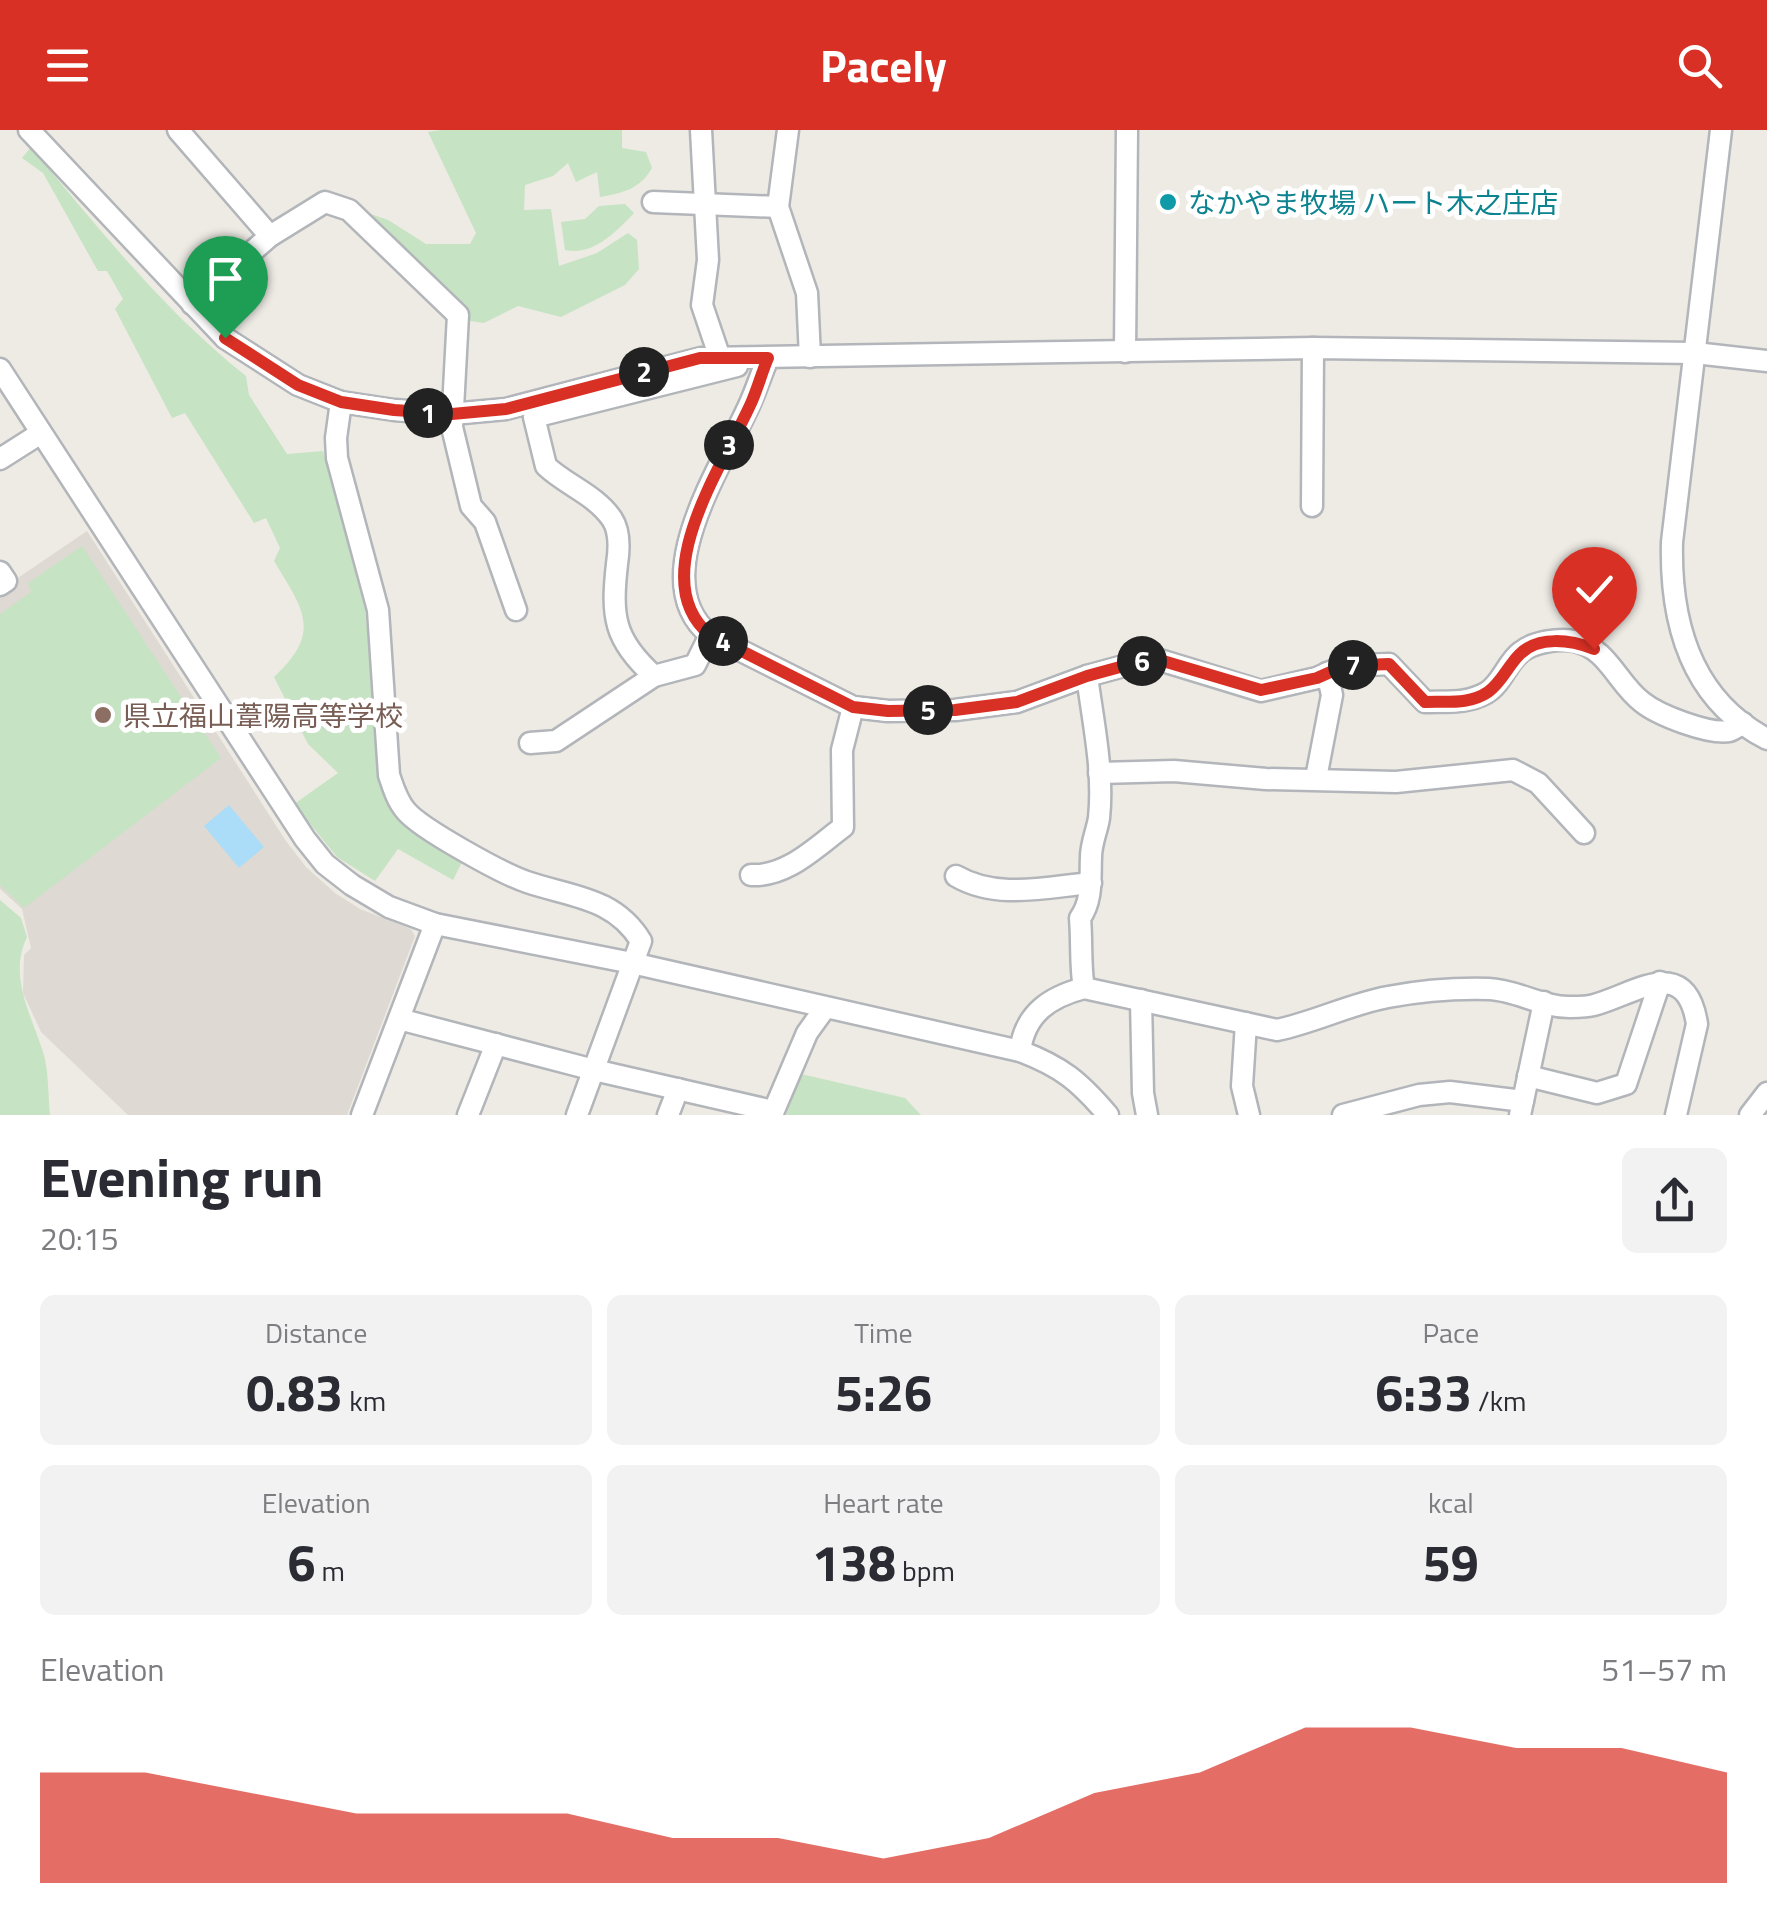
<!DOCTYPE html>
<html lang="en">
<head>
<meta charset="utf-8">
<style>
	body { margin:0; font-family:"Titillium Web","Noto Sans JP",sans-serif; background:#f2f2f3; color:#2b2b33; height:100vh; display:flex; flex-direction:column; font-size:38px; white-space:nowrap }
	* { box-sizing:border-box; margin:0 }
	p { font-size:32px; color:#7c7c81 }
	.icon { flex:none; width:55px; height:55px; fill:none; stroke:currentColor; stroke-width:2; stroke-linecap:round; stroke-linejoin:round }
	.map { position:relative; height:985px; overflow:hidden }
	.sheet { display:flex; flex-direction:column; background:#fff; flex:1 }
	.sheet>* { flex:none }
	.pin { position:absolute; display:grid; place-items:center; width:85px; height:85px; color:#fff; margin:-102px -42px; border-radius:50% 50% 50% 0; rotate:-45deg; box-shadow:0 0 10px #0007 }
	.pin .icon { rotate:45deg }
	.km { position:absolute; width:50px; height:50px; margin:-25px; border-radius:50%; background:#222; color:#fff; font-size:28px; line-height:50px; text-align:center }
	.round { display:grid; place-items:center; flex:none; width:105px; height:105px; border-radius:15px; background:#f2f2f3 }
	.summary { display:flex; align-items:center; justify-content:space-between; height:170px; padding:0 40px }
	h1 { font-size:55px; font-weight:700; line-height:75px }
	.stats { display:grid; grid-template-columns:repeat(3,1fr); gap:15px; height:170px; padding:10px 40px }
	.stats div { display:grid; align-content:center; border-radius:15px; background:#f2f2f3; text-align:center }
	.stats b { font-size:50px; font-weight:700 }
	.stats small { font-size:28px; font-weight:400 }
	.stats p { font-size:28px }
	.chart { height:280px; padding:20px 40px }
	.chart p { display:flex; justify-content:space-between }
	.chart svg { width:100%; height:180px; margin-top:10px; fill:#d93025; opacity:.7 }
	header { display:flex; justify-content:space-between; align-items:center; height:130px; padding:0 40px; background:#d93025; color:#fff; font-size:45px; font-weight:700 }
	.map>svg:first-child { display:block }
	.education { fill:#dedad3 }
	.green { fill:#c6e3c3 }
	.water { fill:#abdcf8 }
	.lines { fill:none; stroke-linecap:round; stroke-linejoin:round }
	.minor-casing { stroke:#b2b5b9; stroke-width:25 }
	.minor { stroke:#fff; stroke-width:20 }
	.route-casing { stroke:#fff; stroke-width:20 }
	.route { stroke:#d93025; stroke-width:12 }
	.culture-dot { fill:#0f9aa8; stroke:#fff; stroke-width:4 }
	.education-dot { fill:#8d6e63; stroke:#fff; stroke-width:4 }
	.labels { text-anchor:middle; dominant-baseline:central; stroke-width:10; stroke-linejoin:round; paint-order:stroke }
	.culture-label { font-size:28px; fill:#0d838f; stroke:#fff; text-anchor:start }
	.education-label { font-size:28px; fill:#785e54; stroke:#fff; text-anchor:start }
</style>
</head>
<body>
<header><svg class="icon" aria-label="menu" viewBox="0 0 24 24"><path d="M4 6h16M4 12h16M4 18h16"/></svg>Pacely<svg class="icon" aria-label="search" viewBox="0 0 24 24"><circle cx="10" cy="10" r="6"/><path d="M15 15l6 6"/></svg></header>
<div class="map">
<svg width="1767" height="985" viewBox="0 0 1767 985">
	<rect width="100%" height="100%" fill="#eeebe5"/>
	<path class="education" d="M87,401L286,711L306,737L335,763L360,779L411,799L415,806L347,985H128L41,902L23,863L24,825L31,818L22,779L0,759V460Z"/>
	<g class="green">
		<path d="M441,0H622V18L646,22L652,38C640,59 623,63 600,67L597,42L576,52L568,33L553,46L525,55L524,80L551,79L559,136L597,123L628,103L637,110L639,139L625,155L561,187L518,176L484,193L464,190L362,81L388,90L426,114H470L476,103L428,2Z"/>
		<path d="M31,17C98,98 164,181 246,246L249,265L287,324L323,321L365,480L380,620L394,681L413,701L464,728L453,750L398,719L375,751L337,727L294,674L338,643L308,614L274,547C323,502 303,479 274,431L280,418L266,388L254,393L185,283L172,288L115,179L123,169L107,141H98L43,43L22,28Z"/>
		<path d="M625,74L634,83C616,102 593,126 565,120L561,92L585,89L599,76Z"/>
		<path d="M82,416L221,628L24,778L0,755V484L31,462L28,453Z"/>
		<path d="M0,770L21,788L27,807C8,846 31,884 43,922C49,941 48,965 50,985H0Z"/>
		<path d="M801,944L905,968L921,985H786Z"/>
	</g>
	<path class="water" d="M229,675L264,717L239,738L204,696Z"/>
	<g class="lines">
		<g class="minor-casing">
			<g id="minor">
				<path d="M29,0L225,208L298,255L341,272L394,280L452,284L506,279L701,228L1313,218L1695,223L1767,231"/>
				<path d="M178,0L270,106"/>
				<path d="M701,0L708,130L702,175L723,237"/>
				<path d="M788,0L778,77L807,163L810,227"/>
				<path d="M1721,0L1672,412C1670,491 1690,569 1767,609"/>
				<path d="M653,72L778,77"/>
				<path d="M192,174L270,106L325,72L349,80L458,185L452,297L471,376L485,392L516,480"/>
				<path d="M1125,222L1127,0"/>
				<path d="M768,228C762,242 757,257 751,271C726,330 642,450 710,505L853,577L888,581L955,580L1017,572L1087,546L1153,528L1261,561L1317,548L1344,536L1389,534L1425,572C1447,571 1466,574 1486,563C1502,554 1507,532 1521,522C1533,512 1559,508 1574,511C1608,518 1617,553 1642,572C1658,585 1709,605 1730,601C1731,601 1742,594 1743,593"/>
				<path d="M0,239L305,709L325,734L352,755L389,777L435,794L632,833L1020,921C1062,937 1079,951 1108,985"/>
				<path d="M341,272L336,308L337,328L378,480L389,645C393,657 397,671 406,681C421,699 503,744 527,752C571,767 614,767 641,811L577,985"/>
				<path d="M0,329L41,303"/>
				<path d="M1312,376L1313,218"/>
				<path d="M0,442L6,451L0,455"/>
				<path d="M654,546C614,510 611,487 617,434C619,421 620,401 612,389C596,365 566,355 546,336L534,287L737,236"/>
				<path d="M530,613L556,611L654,546L695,535L710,505"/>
				<path d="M1099,643L1174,641L1266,649L1396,652L1513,640L1538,653L1584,703"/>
				<path d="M1316,648L1332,565L1327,543"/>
				<path d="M751,745C787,747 816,717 843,697L842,620L853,577"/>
				<path d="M956,746C997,770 1046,757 1091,753"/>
				<path d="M1084,858C1080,838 1082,810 1080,788C1093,770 1090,747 1091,727C1091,713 1097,701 1099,688C1104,641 1093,592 1087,546"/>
				<path d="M1141,870L1143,963L1147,985"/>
				<path d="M399,889L594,940L773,981"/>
				<path d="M1246,893L1242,956L1249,985"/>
				<path d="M1020,921C1025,883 1050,867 1084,858L1277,900C1315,892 1350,874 1388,867C1420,861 1456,858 1489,859C1517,860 1543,878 1571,877C1579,877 1587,877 1594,875C1635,864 1686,823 1697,894L1676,985"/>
				<path d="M1528,946L1597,963L1626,954L1660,852"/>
				<path d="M362,985L435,794"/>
				<path d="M468,985L496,914"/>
				<path d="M668,985L678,959"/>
				<path d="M772,985L807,903L825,878"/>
				<path d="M1343,985L1419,965L1450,962L1523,971"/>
				<path d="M1520,985L1544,872"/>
				<path d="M1750,985L1767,963"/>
			</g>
		</g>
		<use href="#minor" class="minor"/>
	</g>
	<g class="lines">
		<g class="route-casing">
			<path id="route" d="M225,208L298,255L341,272L394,280L452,284L506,279L700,228H768C762,242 758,257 752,271C726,331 642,449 710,505L853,577L888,581L955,580L1017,572L1087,546L1153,528L1261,560L1317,548L1344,536L1389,534L1425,572C1447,571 1469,575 1488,562C1501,553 1508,536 1519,525C1538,505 1571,510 1594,519"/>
		</g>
		<use href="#route" class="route"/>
	</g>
	<circle class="culture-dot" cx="1168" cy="72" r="10"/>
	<circle class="education-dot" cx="103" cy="585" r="10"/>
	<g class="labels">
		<g class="culture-label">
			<text x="1188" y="72">なかやま牧場 ハート木之庄店</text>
		</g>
		<g class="education-label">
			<text x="123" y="585">県立福山葦陽高等学校</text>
		</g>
	</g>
</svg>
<div class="pin" style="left:225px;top:208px;background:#1e9e55"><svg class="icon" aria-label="arrive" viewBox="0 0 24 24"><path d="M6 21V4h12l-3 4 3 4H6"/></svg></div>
<div class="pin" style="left:1594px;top:519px;background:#d93025"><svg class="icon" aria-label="check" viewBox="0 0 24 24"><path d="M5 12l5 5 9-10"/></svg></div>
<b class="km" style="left:428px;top:283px">1</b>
<b class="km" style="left:644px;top:242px">2</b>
<b class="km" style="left:729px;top:315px">3</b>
<b class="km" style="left:723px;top:511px">4</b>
<b class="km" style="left:928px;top:580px">5</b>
<b class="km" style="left:1142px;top:531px">6</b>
<b class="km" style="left:1353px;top:535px">7</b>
</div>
<section class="sheet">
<div class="summary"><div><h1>Evening run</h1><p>20:15</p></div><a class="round"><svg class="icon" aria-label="share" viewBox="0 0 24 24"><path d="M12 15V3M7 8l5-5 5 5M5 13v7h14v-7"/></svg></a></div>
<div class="stats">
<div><p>Distance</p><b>0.83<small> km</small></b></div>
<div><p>Time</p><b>5:26</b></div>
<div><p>Pace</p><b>6:33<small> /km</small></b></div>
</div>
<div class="stats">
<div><p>Elevation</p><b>6<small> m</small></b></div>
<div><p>Heart rate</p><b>138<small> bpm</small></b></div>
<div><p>kcal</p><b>59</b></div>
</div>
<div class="chart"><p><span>Elevation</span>51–57 m</p>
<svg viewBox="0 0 160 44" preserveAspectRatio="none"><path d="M0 44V17L10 17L20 22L30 27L40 27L50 27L60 33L70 33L80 38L90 33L100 22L110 17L120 6L130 6L140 11L150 11L160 17V44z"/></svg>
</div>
</section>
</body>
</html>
